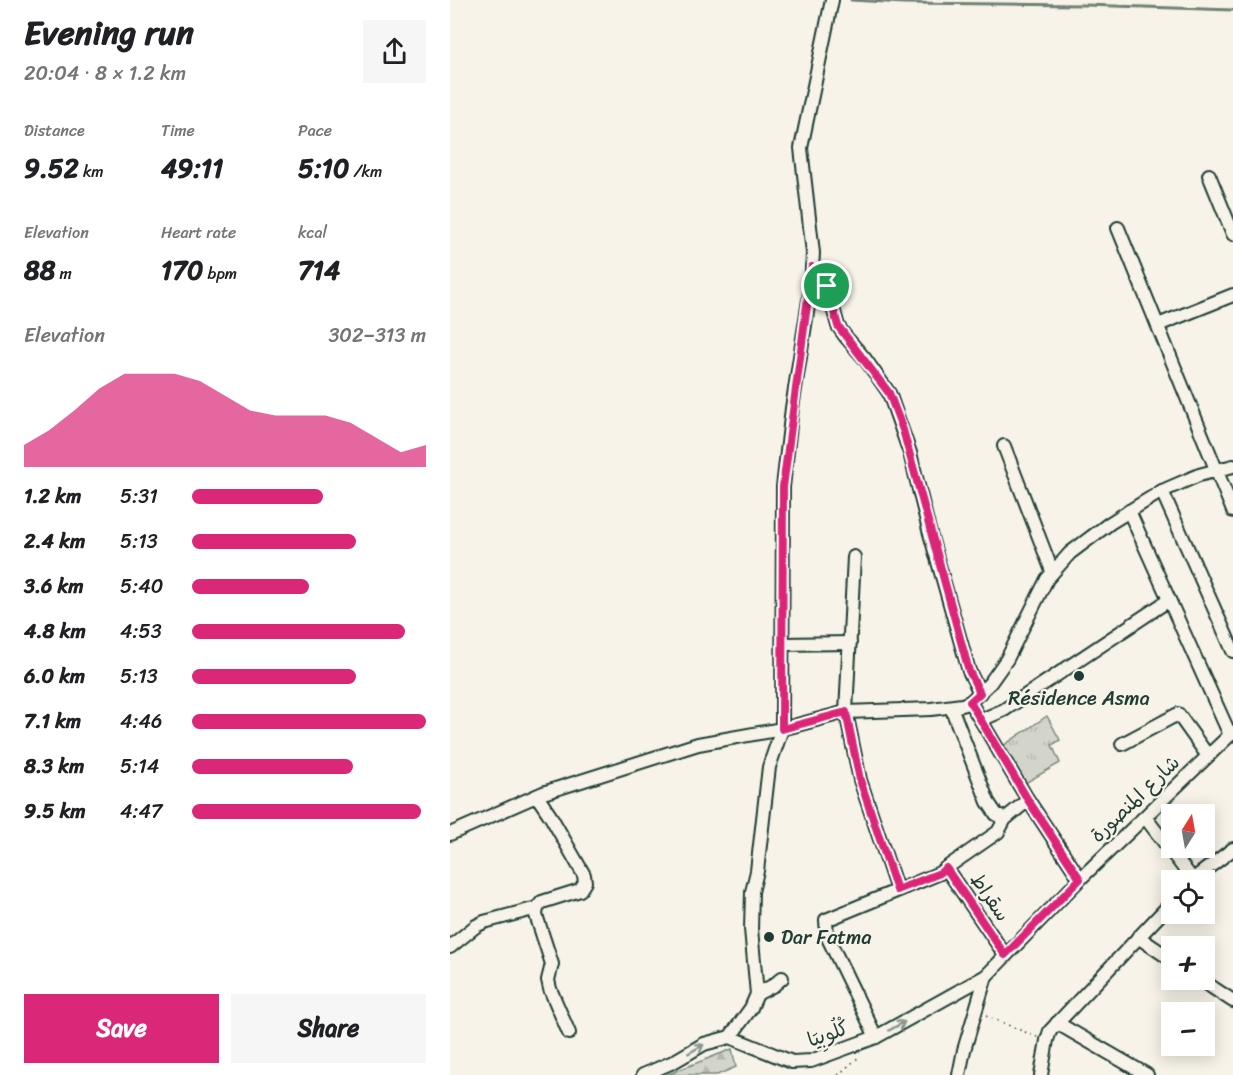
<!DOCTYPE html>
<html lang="en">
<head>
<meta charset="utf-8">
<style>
	body { margin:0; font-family:Sriracha,"Playpen Sans Arabic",sans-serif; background:#f6f6f6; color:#202124; height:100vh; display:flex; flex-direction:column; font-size:22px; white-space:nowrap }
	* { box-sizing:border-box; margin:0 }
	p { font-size:20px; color:#757577 }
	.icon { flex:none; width:33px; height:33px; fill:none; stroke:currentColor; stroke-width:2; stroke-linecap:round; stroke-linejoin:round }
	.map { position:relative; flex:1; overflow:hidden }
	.drawer { display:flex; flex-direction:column; background:#fff; width:450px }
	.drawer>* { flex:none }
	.needle { width:39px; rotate:11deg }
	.tools { position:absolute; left:711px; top:804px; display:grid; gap:12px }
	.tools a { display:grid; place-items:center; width:54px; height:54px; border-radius:0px; background:#fff; box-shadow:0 3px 15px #0003; font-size:30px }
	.pin { position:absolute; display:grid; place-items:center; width:51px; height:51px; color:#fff; margin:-26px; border:3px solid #fff; border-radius:50%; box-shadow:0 2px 6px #0007 }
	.round { display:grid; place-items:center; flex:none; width:63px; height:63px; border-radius:0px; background:#f6f6f6 }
	.overview { display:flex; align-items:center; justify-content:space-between; height:102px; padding:0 24px }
	h1 { font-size:33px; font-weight:700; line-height:45px }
	.metrics { display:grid; grid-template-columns:repeat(3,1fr); gap:9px; height:102px; padding:6px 24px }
	.metrics div { display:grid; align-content:center }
	.metrics b { font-size:26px; font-weight:700 }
	.metrics small { font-size:16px; font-weight:400 }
	.metrics p { font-size:16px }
	.chart { height:168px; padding:12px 24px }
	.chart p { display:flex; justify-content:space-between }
	.chart svg { width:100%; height:108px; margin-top:6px; fill:#db2777; opacity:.7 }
	.primary-button { display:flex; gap:12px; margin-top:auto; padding:12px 24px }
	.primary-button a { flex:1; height:69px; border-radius:0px; background:#db2777; color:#fff; font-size:24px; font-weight:700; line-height:69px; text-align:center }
	.primary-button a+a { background:#f6f6f6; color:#202124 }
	ul { padding:0 24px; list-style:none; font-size:20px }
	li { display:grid; grid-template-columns:96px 72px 1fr; align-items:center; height:45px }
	li i { height:15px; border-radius:8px; background:#db2777 }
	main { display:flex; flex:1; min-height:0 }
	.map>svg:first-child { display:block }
	.grass { fill:url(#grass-tufts); stroke:#79897f; stroke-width:1.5 }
	.forest { fill:url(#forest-firs); stroke:#79897f; stroke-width:1.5 }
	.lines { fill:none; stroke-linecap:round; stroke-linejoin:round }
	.stream { stroke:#6f8077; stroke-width:3 }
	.minor-casing { stroke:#1f3d34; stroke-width:16 }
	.path { stroke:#1f3d34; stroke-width:1.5; stroke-dasharray:1.5 4.5; stroke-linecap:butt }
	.minor { stroke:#f7f3e8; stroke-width:12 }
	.oneway { stroke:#8b988e }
	.route-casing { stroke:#fff; stroke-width:12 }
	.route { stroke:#db2777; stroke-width:8 }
	.poi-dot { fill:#1f3d34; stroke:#f7f3e8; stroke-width:2 }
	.labels { text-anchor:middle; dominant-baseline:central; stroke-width:4.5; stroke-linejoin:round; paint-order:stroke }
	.poi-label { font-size:20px; fill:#1f3d34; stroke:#f7f3e8 }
	.street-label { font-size:20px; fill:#1f3d34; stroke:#f7f3e8 }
</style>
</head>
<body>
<main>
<section class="drawer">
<div class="overview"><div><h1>Evening run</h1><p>20:04 · 8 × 1.2 km</p></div><a class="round"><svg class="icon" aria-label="share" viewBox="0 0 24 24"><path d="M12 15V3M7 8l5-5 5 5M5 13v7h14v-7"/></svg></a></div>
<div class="metrics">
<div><p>Distance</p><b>9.52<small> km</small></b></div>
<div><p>Time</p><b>49:11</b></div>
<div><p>Pace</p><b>5:10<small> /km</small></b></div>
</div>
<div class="metrics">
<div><p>Elevation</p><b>88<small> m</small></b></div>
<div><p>Heart rate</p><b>170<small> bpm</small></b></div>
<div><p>kcal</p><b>714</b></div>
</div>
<div class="chart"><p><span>Elevation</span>302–313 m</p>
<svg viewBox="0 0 160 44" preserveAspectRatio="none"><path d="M0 44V35L10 29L20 21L30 12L40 6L50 6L60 6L70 9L80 15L90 21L100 23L110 23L120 23L130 26L140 32L150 38L160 35V44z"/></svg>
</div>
<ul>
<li><b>1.2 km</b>5:31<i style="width:56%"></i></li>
<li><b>2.4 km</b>5:13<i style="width:70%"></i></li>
<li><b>3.6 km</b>5:40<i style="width:50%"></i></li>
<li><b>4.8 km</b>4:53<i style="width:91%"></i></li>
<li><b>6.0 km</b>5:13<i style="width:70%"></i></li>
<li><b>7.1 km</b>4:46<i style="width:100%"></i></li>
<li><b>8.3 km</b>5:14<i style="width:69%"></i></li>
<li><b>9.5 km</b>4:47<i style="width:98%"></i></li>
</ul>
<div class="primary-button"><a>Save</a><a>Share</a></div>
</section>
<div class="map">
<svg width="783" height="1075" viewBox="0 0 783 1075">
	<defs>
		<pattern id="grass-tufts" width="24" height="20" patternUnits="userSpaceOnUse" patternTransform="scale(1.5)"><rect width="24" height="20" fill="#d3d5ca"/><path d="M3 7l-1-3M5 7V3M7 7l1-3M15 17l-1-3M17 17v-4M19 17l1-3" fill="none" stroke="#b5b8ae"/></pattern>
		<pattern id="forest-firs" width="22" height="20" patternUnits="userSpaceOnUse" patternTransform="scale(1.5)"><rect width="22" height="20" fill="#d3d5ca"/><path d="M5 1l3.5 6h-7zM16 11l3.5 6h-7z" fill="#b5b8ae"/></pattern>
	</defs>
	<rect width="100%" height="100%" fill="#f7f3e8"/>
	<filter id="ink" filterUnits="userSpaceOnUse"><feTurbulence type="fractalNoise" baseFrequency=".0167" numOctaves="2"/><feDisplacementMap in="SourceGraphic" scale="12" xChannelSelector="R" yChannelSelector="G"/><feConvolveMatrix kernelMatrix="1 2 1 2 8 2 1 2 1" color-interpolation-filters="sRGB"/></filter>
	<g filter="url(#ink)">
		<path class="grass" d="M597,716L610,740L602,745L610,763L570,786L547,750Z"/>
		<path class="forest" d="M282,1049L286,1067L267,1075H216Z"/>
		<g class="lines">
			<path class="stream" d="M401,0L454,3L635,5L783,10"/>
			<g class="minor-casing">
				<g id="minor">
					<path d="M759,175L783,234"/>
					<path d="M668,228L783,511"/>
					<path d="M362,267L377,286L388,326L395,336L415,359L439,393L460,453L479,530L519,671L530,693"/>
					<path d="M708,325L783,295"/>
					<path d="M554,446L602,571"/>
					<path d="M712,491L783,651"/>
					<path d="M679,511L780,735"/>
					<path d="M404,557L396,712L410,780L447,890"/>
					<path d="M333,644L400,643"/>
					<path d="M520,702L578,800L630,879"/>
					<path d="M501,707L538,802L546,814L555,819"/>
					<path d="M531,720L554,710L719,600"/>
					<path d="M672,744L728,714L758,756"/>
					<path d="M87,796L101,817L134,875L135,882L130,890L92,902L87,908L86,915L102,964L98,980L100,989L119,1033"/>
					<path d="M695,817L743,880"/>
					<path d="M0,834L93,793L248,744L332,729L396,712L481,709L512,705L520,702L540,683L557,659L597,579L620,553L660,523L712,491L749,475L783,466"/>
					<path d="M496,868L548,832L555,819L578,800"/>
					<path d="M742,880L783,849"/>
					<path d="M688,937L722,960"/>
					<path d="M0,947L26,926L34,922L87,908"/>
					<path d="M751,980L783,1001"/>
					<path d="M307,994L324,985L332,978"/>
					<path d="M607,1023L697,1075"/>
					<path d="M280,1037L301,1008L307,994L301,929L302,892L307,871L319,767L332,729L333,487L342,408L361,287L363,253L351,148L382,0"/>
					<path d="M426,1037L377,936L376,920L490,873L496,868L555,955"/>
					<path d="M193,1075L223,1062L254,1044L280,1037L342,1062L361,1061L426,1037L536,976"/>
					<path d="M509,1075L514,1050L536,976L630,879L783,732"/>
					<path d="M591,1075L597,1040L600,1031L722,902"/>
				</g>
			</g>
			<g class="path">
				<path d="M536,1016L587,1037"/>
				<path d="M388,1075L410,1056"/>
			</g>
			<use href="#minor" class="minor"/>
		</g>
		<defs><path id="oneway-shaft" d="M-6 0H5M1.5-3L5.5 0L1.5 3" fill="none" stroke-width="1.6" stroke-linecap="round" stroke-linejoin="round" transform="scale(1.5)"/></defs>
		<g class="oneway">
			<use href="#oneway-shaft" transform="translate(447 1026) rotate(-29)"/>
			<use href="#oneway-shaft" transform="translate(246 1049) rotate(-29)"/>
		</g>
	</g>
	<g class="lines" filter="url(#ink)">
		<g class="route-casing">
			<path id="route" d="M362,267L377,286L388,326L439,393L453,430L519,671L530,693L520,702L578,800L630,879L555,955L496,868L490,873L447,890L410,780L396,712L332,729L333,487Z"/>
		</g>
		<use href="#route" class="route"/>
	</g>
	<g class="poi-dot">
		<circle cx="629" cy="676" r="6"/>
		<circle cx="319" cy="937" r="6"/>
	</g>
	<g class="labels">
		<g class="poi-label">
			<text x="629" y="698">Résidence Asma</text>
			<text x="331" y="937" text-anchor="start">Dar Fatma</text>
		</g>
		<g class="street-label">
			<text transform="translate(685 799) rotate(-44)">شارع المنصورة</text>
			<text transform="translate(540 897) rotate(56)">سقراط</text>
			<text transform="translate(378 1034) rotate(-19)">كْلُوبِيَا</text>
		</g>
	</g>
</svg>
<div class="tools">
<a><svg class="needle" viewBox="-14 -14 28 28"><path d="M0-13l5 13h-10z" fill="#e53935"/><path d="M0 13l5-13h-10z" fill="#757577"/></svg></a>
<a><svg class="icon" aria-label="locate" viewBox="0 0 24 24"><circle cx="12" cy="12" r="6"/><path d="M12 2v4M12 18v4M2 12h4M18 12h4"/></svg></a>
<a>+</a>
<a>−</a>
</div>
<div class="pin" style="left:377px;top:286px;background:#1e9e55"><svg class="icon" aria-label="arrive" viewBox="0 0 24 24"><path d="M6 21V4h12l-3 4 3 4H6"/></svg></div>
</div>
</main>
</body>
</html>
